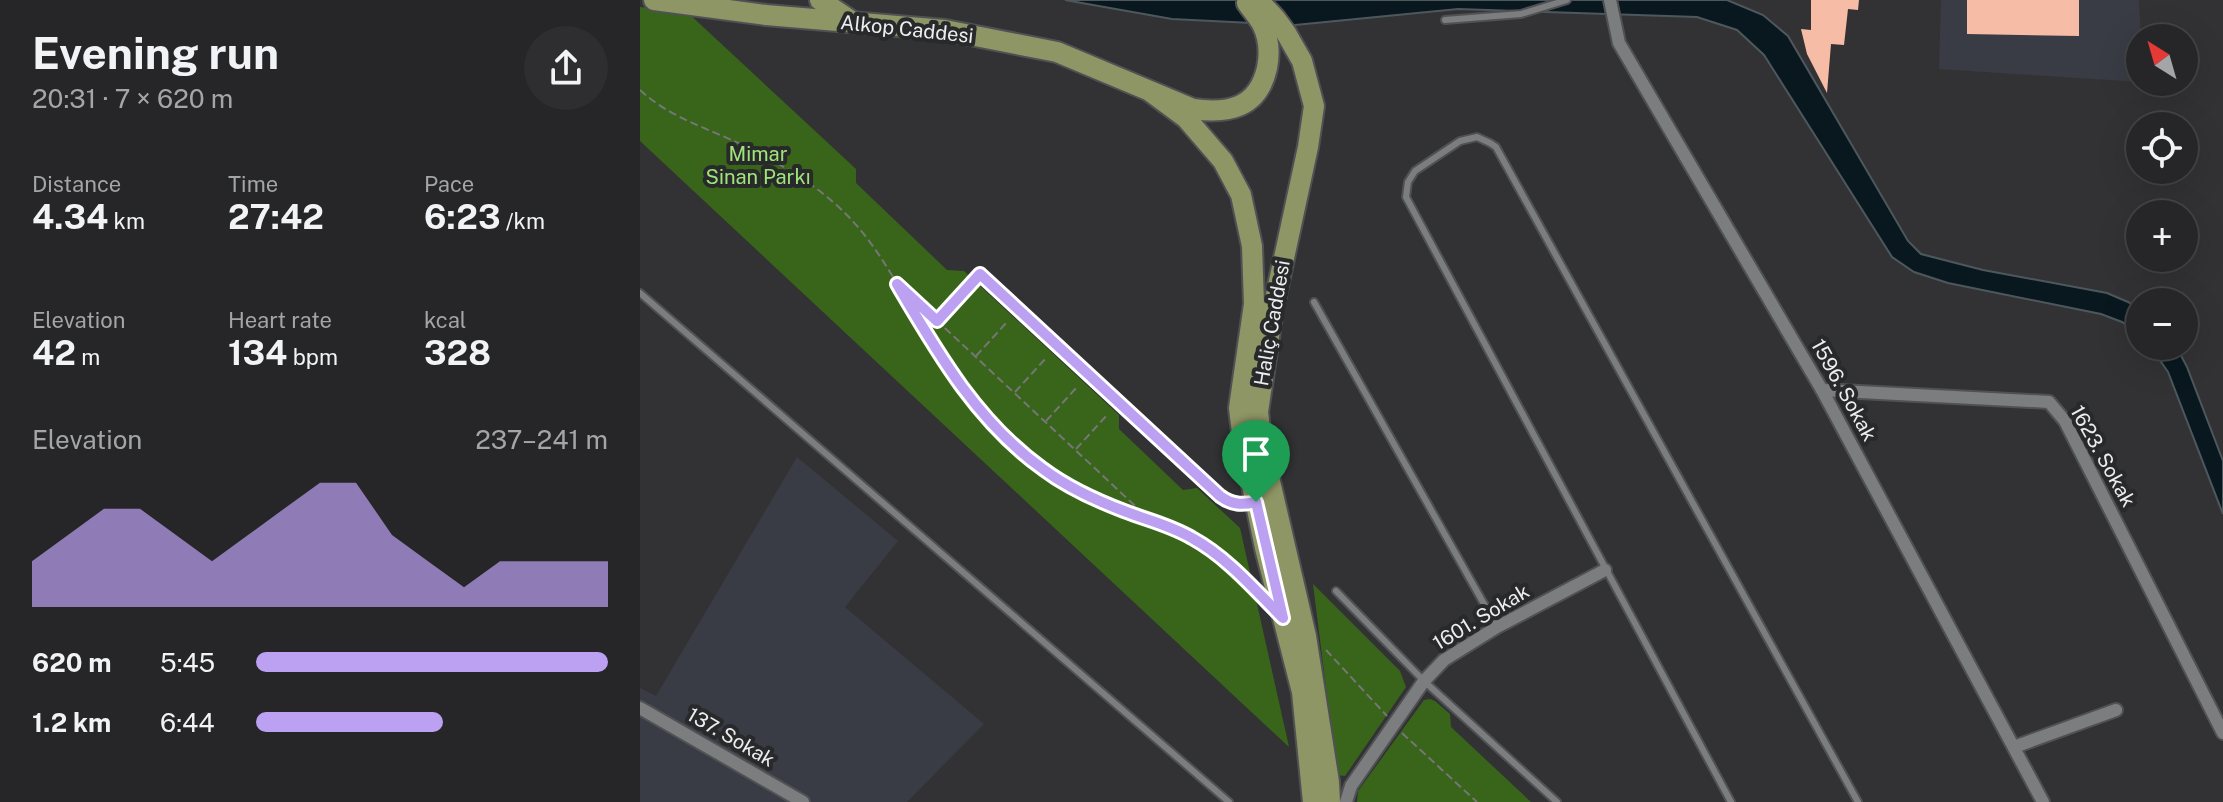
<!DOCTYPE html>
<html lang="en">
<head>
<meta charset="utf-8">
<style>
	body { margin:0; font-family:"Public Sans",sans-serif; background:#2e2e30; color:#f1f3f6; height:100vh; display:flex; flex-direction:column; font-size:30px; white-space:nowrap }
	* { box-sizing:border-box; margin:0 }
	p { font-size:26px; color:#a4a5a8 }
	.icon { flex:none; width:44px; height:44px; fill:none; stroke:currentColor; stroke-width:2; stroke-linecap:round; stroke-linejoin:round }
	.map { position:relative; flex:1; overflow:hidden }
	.side { display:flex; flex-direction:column; background:#262628; width:640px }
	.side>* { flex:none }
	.needle { width:52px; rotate:323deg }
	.controls { position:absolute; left:1486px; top:24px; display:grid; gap:16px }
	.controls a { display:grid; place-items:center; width:72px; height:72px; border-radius:50%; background:#262628; box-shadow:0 8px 32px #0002,0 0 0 2px #424345; font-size:40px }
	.pin { position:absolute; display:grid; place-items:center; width:68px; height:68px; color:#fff; margin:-82px -34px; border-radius:50% 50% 50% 0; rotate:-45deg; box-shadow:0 0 8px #0007 }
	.pin .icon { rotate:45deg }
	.round { display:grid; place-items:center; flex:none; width:84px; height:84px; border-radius:42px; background:#2e2e30 }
	.headline { display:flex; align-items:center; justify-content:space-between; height:136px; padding:0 32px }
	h1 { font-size:44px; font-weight:700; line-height:60px }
	.metrics { display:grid; grid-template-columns:repeat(3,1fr); gap:12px; height:136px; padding:8px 32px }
	.metrics div { display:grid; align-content:center }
	.metrics b { font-size:34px; font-weight:700 }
	.metrics small { font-size:22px; font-weight:400 }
	.metrics p { font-size:22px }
	.chart { height:224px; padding:16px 32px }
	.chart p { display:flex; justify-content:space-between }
	.chart svg { width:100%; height:144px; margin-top:8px; fill:#bca0f2; opacity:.7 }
	ul { padding:0 32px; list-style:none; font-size:26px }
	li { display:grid; grid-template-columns:128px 96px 1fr; align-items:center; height:60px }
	li i { height:20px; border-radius:10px; background:#bca0f2 }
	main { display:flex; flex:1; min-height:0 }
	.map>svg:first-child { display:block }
	.built { fill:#393c44 }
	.green { fill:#39651a }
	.water { fill:#09181f; stroke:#4d585d; stroke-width:2 }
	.building { fill:#f7bca5 }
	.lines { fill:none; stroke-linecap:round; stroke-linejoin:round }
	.service-casing { stroke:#505154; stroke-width:10 }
	.minor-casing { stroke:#505154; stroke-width:16 }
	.primary-casing { stroke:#505154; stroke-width:24 }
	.path { stroke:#767679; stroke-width:2; stroke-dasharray:8 4; stroke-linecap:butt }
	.service { stroke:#7b7d7f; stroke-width:6 }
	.minor { stroke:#7b7d7f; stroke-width:12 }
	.primary { stroke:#8f9665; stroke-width:20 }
	.route-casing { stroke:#fff; stroke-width:16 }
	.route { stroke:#bca0f2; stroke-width:10 }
	.labels { text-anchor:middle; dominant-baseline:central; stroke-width:8; stroke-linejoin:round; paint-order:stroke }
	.street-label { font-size:20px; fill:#ededef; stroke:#28292b }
	.park-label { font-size:20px; fill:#a0e479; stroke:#28292b }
</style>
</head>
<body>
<main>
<section class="side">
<div class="headline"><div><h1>Evening run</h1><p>20:31 · 7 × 620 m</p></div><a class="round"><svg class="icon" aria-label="share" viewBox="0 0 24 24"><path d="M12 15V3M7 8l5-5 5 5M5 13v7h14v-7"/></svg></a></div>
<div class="metrics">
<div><p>Distance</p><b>4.34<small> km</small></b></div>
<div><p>Time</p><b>27:42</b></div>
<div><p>Pace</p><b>6:23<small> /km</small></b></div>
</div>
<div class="metrics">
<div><p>Elevation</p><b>42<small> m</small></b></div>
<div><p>Heart rate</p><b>134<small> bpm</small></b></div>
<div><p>kcal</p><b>328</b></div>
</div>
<div class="chart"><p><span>Elevation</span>237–241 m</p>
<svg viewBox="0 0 160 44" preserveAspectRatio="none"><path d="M0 44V30L10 22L20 14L30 14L40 22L50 30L60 22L70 14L80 6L90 6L100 22L110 30L120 38L130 30L140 30L150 30L160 30V44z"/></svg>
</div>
<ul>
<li><b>620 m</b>5:45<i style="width:100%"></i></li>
<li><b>1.2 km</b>6:44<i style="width:53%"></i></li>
</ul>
</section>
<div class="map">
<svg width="1583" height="802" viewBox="0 0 1583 802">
	<rect width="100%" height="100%" fill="#323235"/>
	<g class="built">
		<path d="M1301,0H1499L1501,38L1500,82L1299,69Z"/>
		<path d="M157,457L258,541L205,607L344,724L267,802H0V688L16,696Z"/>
	</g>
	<g class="green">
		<path d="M0,7L47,12L216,169V183L307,270L324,271L479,415V429L543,490L557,488L600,528L649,747L0,141Z"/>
		<path d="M673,584L760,671L766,687L705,776L697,775Z"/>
		<path d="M790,699L795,701L810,714L811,727L891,802H717L718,791L784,700Z"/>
	</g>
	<g class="water">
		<path d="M425,0H1087L1123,15L1148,36L1268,241L1281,254L1343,270L1467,293L1488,302L1500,310V335L1482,322L1461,314L1308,283L1274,272L1252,257L1124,55L1097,30L1057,17L818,9L655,25L532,19Z"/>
		<path d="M1510,346H1536L1547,367L1583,461V514L1528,372Z"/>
	</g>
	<g class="building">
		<path d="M1171,0H1219L1218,10L1208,9L1204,45L1191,44L1187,93L1167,54L1161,29L1171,30Z"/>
		<path d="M1327,0H1439V36L1327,34Z"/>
	</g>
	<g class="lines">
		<g class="service-casing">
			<g id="service">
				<path d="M805,20L881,14L927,0"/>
				<path d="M0,293L589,802"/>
				<path d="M674,302L857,627"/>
				<path d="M696,591L784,681L917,802"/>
				<path d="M1091,802L766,197L768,182L775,171L820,141L837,137L850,143L856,147L1218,802"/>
			</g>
		</g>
		<g class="minor-casing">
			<g id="minor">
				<path d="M970,0L979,43L1182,390L1403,802"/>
				<path d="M340,274L580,496C591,505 602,505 616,502"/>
				<path d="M1182,390L1409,402L1425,421L1583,733"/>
				<path d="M0,708L163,802"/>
				<path d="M1374,747L1476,710"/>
				<path d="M706,802L711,786L784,681L804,660L857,627L965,570"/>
			</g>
		</g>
		<g class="primary-casing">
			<g id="primary">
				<path d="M14,0L126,15L305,30L417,52L553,109C589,114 618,108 627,68C630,53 629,38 622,24C618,17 612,10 607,3"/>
				<path d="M180,0L210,20"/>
				<path d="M618,0L635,18L646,33L662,61L674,106L668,147L633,309L618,412L622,447L666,636L689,782L690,802"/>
				<path d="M511,92L546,118L583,161L601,195L612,246L614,304L599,408L603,441L625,548L662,692L673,802"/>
			</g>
		</g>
		<g class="path">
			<path d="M0,90C30,118 70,129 107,147C137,162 168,180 193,202C240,242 264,300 297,351C325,395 359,436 401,468C426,487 457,502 487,512C510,520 534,526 554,539C578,554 599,574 619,594"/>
			<path d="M261,287L508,518"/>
			<path d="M298,320L331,283"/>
			<path d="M336,356L368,321"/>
			<path d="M375,392L407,357"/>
			<path d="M406,421L438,386"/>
			<path d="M436,449L468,414"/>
			<path d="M686,650L747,716"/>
			<path d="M762,733L837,802"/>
		</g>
		<use href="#service" class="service"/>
		<use href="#minor" class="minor"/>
		<use href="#primary" class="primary"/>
	</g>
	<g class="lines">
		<g class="route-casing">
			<path id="route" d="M340,274L580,496C592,505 602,505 616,502L643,618C615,590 587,557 552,538C530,525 507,520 484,511C455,500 427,487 403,469C337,422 297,352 257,284L297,321Z"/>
		</g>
		<use href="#route" class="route"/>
	</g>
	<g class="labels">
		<g class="street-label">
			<text transform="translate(267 29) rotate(6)">Alkop Caddesi</text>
			<text transform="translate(632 323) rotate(-80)">Haliç Caddesi</text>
			<text transform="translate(1204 390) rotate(61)">1596. Sokak</text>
			<text transform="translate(1463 456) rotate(61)">1623. Sokak</text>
			<text transform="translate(841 617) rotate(-31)">1601. Sokak</text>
			<text transform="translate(91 737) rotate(30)">137. Sokak</text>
		</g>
		<g class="park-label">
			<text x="118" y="154">Mimar<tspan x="118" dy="23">Sinan Parkı</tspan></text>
		</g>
	</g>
</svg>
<div class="controls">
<a><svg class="needle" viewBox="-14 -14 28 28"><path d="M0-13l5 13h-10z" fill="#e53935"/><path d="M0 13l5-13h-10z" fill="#a4a5a8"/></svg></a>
<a><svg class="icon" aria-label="locate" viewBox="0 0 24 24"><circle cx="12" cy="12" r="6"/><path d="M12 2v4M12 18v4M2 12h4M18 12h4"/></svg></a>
<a>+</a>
<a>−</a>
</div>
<div class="pin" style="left:616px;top:502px;background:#1e9e55"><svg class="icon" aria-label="arrive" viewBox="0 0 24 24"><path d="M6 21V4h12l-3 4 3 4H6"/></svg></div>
</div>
</main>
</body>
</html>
